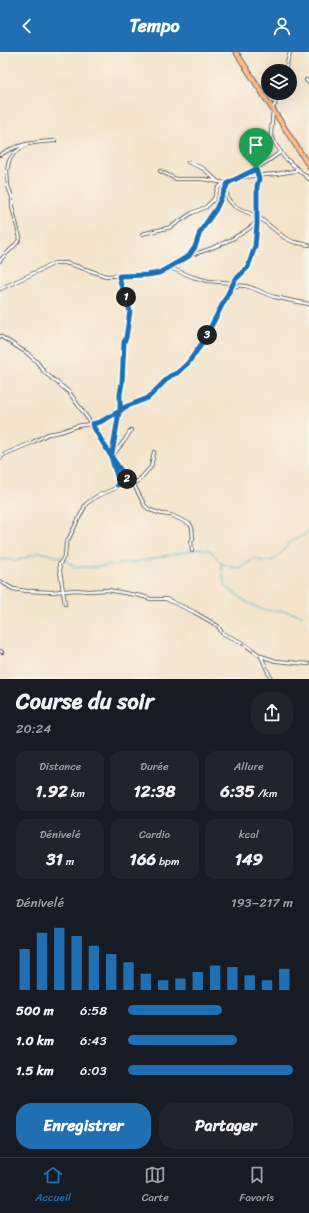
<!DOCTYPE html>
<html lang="fr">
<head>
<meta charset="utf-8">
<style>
	body { margin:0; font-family:Sriracha,sans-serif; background:#20242c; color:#f1f3f6; height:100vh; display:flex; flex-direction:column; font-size:15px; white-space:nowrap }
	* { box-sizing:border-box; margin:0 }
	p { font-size:13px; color:#9ea1a6 }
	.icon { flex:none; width:22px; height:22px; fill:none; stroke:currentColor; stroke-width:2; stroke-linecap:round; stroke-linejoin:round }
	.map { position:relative; height:627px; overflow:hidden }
	.side { display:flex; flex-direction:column; background:#171b24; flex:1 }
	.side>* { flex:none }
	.controls { position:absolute; left:261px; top:12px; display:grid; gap:8px }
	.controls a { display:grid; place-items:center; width:36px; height:36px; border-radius:50%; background:#171b24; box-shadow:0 4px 16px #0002; font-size:20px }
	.pin { position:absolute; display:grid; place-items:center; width:34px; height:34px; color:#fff; margin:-41px -17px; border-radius:50% 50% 50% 0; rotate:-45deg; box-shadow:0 0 4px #0007 }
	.pin .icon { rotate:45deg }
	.km { position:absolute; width:20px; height:20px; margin:-10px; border-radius:50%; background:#222; color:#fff; font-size:11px; line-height:20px; text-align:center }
	.round { display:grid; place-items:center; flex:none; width:42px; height:42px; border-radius:16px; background:#20242c }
	.head { display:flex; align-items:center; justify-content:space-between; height:68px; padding:0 16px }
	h1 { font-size:22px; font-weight:800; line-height:30px }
	.metrics { display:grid; grid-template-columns:repeat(3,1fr); gap:6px; height:68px; padding:4px 16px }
	.metrics div { display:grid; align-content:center; border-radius:10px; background:#20242c; text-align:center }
	.metrics b { font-size:17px; font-weight:800 }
	.metrics small { font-size:11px; font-weight:400 }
	.metrics p { font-size:11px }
	.chart { height:112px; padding:8px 16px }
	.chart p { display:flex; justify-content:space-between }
	.chart svg { width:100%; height:72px; margin-top:4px; stroke:#1f6fb2; stroke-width:6 }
	.action { display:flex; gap:8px; margin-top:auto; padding:8px 16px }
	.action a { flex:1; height:46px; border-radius:16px; background:#1f6fb2; color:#fff; font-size:16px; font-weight:800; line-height:46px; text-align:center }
	.action a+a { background:#20242c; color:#f1f3f6 }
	ul { padding:0 16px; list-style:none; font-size:13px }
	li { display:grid; grid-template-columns:64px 48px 1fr; align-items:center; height:30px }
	li i { height:10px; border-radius:5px; background:#1f6fb2 }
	header { display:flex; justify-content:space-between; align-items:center; height:52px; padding:0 16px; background:#1f6fb2; color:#fff; font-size:18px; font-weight:800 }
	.tab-bar { display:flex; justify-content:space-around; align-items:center; height:56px; border-top:1px solid #363941; background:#171b24; font-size:11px; color:#9ea1a6 }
	.tab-bar a { display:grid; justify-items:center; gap:2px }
	.tab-bar .active { color:#1f6fb2 }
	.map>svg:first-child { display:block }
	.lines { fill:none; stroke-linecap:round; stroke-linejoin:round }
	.stream { stroke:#44b0c2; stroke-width:1 }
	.street-casing { stroke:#3c3a36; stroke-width:4 }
	.highway-casing { stroke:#3c3a36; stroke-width:6 }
	.street { stroke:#fff; stroke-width:2.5 }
	.highway { stroke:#fcba8e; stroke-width:4.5 }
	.route-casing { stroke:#fff; stroke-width:8 }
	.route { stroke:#1f6fb2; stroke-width:5 }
</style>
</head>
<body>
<header><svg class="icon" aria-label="back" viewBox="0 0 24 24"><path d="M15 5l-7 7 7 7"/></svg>Tempo<svg class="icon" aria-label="person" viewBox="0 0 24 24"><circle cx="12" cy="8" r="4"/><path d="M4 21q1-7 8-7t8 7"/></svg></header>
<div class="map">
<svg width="309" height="627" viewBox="0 0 309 627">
	<rect width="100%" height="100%" fill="#f7f3e8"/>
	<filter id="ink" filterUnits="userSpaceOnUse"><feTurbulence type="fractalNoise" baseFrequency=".025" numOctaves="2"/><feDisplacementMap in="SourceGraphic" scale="8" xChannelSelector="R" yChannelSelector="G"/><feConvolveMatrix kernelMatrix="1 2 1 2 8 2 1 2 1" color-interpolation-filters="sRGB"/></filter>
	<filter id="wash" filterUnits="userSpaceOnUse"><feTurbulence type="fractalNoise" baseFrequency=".012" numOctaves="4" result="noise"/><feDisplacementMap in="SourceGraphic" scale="16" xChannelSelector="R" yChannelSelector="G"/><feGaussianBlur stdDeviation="0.9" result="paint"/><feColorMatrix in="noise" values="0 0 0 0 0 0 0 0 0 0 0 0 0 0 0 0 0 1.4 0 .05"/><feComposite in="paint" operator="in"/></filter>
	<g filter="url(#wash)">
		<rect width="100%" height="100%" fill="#f4e4cc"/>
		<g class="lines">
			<g class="stream">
				<path d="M0,508L5,507L16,509L40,500L63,506L75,515H95L136,510L199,497L210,498L221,511L225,534L245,549L262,558L282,559L302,563"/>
				<path d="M221,511C239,519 240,516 255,506C267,513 277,508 284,498C286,495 287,492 290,490C296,486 303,484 309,480"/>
			</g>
		</g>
	</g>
	<g filter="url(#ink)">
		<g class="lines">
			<g class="street-casing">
				<g id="street">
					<path d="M285,19L290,0"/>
					<path d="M306,28L309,31"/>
					<path d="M279,41L273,57L271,82L276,93L284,105L309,127"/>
					<path d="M0,103C16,92 35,90 55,89"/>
					<path d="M188,110L204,117L217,129"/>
					<path d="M160,119L176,127H203L225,131"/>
					<path d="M242,125L276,122L295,119L298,117"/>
					<path d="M225,136L228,147L234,154L261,167L285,186L294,190L309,193"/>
					<path d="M142,182L171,175L192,161L206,155L214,147L218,136L222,133L227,131"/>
					<path d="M190,203C207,199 218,194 234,186C242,181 251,177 257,169"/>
					<path d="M0,209C6,200 16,195 20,186L12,155V145L8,134L7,119L9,109L14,101L27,92"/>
					<path d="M170,216L193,225L208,229L233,231"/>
					<path d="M119,224L121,233L130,259L126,286L124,291L122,331L120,342V358"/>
					<path d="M231,236C246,228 261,242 275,245C287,248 298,250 309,252"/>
					<path d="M0,237L55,211H65L76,214L106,224L147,223L163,220L189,204L195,195L200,180L215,157L228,131L256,117L281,100"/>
					<path d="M0,284L27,301L37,310L45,321L69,340L100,384L121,419L135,435L145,454L150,458L162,462L171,463L190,472L192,476L193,487L191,489L192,499"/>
					<path d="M113,403L125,388L131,378"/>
					<path d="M0,406L5,402L31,391L48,382L60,380L77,374L96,371L115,361H119"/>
					<path d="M118,433L135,430L138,429L151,415L154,400"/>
					<path d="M0,529L13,537L27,539L51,540L76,538L89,539L108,538L141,544L151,547H166L194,560L218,574L222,581L241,590L261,604L276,609L309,612"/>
					<path d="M65,552L59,513L65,503L66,492L86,452L97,444L114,437L119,431L112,408V402L119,361L125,355L148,346L171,324L177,321L188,311L203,290L235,228L248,215L255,194L257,173V134L259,127L256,117"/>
					<path d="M0,599L2,600"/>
					<path d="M261,604L271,627"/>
				</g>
			</g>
			<g class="highway-casing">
				<path id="highway" d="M236,0L309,114"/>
			</g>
			<use href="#street" class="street"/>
			<use href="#highway" class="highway"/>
		</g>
	</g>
	<g class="lines" filter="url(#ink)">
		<g class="route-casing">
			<path id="route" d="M256,117L228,131L216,157L200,180L195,195L189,204L159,221L147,223L119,224L121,233L130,259L126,286L124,290L122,331L120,342V359L100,370L92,372C103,392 116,413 130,430L117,433L119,431L112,408V402L119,360L125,355L148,346L170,324L177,321L188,311L203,290L235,228L248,215L255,194L257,173V134L259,127L256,117"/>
		</g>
		<use href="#route" class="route"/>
	</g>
</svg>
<div class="controls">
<a><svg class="icon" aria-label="layers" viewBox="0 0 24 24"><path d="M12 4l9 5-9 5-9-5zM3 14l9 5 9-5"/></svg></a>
</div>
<div class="pin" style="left:256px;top:117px;background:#1e9e55"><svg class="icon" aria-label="arrive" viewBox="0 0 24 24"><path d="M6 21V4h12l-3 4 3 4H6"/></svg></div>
<b class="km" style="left:126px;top:245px">1</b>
<b class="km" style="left:127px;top:427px">2</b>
<b class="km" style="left:207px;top:283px">3</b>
</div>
<section class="side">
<div class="head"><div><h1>Course du soir</h1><p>20:24</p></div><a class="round"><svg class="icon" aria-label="share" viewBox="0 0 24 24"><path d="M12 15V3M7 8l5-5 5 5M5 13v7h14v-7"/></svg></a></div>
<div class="metrics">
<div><p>Distance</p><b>1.92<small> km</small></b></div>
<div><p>Durée</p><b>12:38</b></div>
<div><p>Allure</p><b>6:35<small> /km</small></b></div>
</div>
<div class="metrics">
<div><p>Dénivelé</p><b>31<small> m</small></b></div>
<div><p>Cardio</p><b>166<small> bpm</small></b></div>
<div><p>kcal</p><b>149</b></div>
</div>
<div class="chart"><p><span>Dénivelé</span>193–217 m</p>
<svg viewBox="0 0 160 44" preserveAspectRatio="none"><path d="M5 44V19M15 44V9M25 44V6M35 44V11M45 44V17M55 44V22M65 44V27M75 44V34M85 44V38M95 44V37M105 44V33M115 44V29M125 44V30M135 44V35M145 44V38M155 44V31"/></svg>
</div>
<ul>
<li><b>500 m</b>6:58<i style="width:57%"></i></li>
<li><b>1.0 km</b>6:43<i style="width:66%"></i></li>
<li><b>1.5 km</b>6:03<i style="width:100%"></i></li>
</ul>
<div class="action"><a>Enregistrer</a><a>Partager</a></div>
</section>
<nav class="tab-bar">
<a class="active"><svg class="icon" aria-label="home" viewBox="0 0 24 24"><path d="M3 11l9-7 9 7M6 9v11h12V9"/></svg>Accueil</a>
<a><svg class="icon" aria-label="map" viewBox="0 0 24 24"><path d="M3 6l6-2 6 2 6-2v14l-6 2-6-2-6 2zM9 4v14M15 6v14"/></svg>Carte</a>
<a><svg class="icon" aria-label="saved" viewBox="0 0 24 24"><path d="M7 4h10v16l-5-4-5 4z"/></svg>Favoris</a>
</nav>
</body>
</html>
